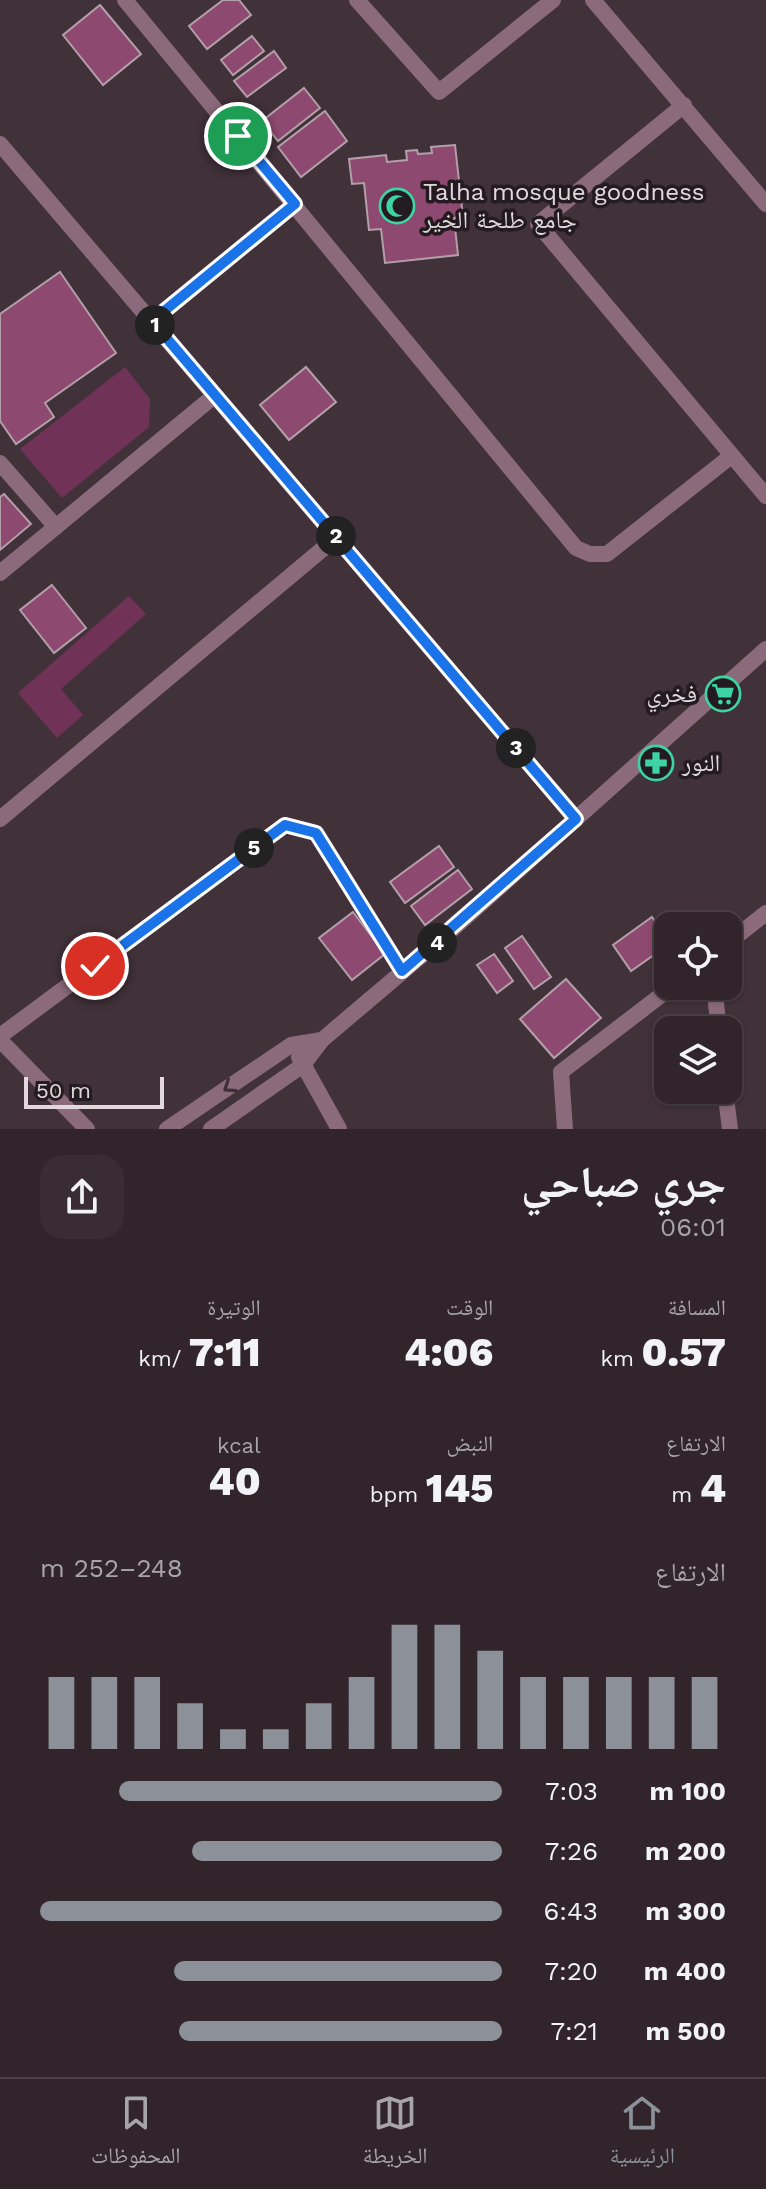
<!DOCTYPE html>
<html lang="ar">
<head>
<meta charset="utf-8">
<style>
	body { margin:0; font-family:"Work Sans","Noto Naskh Arabic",sans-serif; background:#392d33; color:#f1f3f6; direction:rtl; height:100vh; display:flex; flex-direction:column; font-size:30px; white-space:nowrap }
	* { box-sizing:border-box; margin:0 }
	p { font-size:26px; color:#a8a5a9 }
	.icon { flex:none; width:44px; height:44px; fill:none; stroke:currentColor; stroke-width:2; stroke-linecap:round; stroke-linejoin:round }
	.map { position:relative; height:1129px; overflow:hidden; direction:ltr }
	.side { display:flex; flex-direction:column; background:#31252b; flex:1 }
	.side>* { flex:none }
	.tools { position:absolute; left:654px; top:912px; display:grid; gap:16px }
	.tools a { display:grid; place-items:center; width:88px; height:88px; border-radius:16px; background:#31252b; box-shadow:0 2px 6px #0004,0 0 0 2px #4c4247; font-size:40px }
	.scale { position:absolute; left:24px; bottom:20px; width:140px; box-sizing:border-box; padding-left:8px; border:4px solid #e3d8dd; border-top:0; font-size:22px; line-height:28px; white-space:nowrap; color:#e3d8dd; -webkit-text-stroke:6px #231b1f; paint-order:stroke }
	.pin { position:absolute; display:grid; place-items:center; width:68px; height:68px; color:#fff; margin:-34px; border:4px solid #fff; border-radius:50%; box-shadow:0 2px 8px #0007 }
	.km { position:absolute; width:40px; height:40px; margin:-20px; border-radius:50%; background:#222; color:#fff; font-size:22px; line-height:40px; text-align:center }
	.round { display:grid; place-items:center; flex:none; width:84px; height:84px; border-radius:24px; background:#392d33 }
	.summary { display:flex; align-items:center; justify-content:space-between; height:136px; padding:0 40px }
	h1 { font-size:44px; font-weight:800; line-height:60px }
	.figures { display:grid; grid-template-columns:repeat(3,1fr); gap:12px; height:136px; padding:8px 40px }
	.figures div { display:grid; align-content:center }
	.figures b { font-size:40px; font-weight:800 }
	.figures small { font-size:22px; font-weight:400 }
	.figures p { font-size:22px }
	.chart { height:224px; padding:16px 40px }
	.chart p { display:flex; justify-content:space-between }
	.chart svg { width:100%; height:144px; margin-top:8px; stroke:#8c9099; stroke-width:6 }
	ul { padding:0 40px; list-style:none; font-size:26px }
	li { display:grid; grid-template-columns:128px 96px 1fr; align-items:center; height:60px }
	li i { height:20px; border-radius:10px; background:#8c9099 }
	.tabs { display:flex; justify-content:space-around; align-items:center; height:112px; border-top:2px solid #4c4247; background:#31252b; font-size:22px; color:#a8a5a9 }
	.tabs a { display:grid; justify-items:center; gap:4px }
	.tabs .active { color:#8c9099 }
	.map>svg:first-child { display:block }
	.green { fill:#713257 }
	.building { fill:#8d496f; stroke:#b39fa9; stroke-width:2 }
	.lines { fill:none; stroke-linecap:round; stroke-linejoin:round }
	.minor { stroke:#8b6b7b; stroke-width:16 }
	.oneway { stroke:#3d2f36 }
	.route-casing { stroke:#fff; stroke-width:16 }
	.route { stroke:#1a73e8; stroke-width:10 }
	.labels { text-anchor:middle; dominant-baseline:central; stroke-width:7; stroke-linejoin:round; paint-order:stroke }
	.poi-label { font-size:24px; fill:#e3d8dd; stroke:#231b1f; text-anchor:start }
</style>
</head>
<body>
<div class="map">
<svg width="766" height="1129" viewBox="0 0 766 1129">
	<rect width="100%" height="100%" fill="#413139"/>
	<g class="green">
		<path d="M125,367L150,399L149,427L62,498L20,449Z"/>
		<path d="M129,596L146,614L61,689L83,715L57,738L18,693Z"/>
	</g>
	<g class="building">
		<path d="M223,0H239L251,15L207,49L189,26Z"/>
		<path d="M100,5L141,54L103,85L63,35Z"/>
		<path d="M252,36L264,51L233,75L221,60Z"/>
		<path d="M274,51L286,68L247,97L234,81Z"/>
		<path d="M304,88L320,108L278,141L262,121Z"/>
		<path d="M325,111L347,141L301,177L278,147Z"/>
		<path d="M455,145L463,217L454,218L458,255L385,263L381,229L369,230L364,183L352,184L349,159L386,155L387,162L407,160L406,151L417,150L418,154L432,153L431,147Z"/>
		<path d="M60,272L116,353L45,403L54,417L16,444L0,421V314Z"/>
		<path d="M306,367L336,402L289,440L260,405Z"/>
		<path d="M4,494L31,524L0,550V497Z"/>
		<path d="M52,585L86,628L54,653L20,610Z"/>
		<path d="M439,846L454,867L405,903L390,882Z"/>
		<path d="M458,870L472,889L425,925L411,906Z"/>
		<path d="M353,912L385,954L352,980L319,938Z"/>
		<path d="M652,917L668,940V945L631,971L613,945Z"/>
		<path d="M522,936L551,977L534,989L505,948Z"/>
		<path d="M494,954L513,981L497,993L477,965Z"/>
		<path d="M566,979L601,1018L554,1058L520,1019Z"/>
	</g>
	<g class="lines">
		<g class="minor">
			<path d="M125,0L576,548L590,554H607L730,457"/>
			<path d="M357,0L439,92L553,0"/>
			<path d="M593,0L766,204"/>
			<path d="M684,105L538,224L766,496"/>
			<path d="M0,144L576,819"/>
			<path d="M152,321L295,204"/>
			<path d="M0,463L56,527"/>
			<path d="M0,573L214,396"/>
			<path d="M0,819L337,537"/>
			<path d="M728,943L766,913"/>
			<path d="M714,986L719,1030"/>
			<path d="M0,1036L285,825L316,833L402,971"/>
			<path d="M0,1040L87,1129"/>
			<path d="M299,1057L339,1129"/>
			<path d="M725,1090L730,1129"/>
			<path d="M167,1129L291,1045L322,1040"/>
			<path d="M211,1129L303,1065L322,1040L447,934L766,649"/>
			<path d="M565,1129L561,1072L673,986"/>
		</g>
	</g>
	<defs><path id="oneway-chevron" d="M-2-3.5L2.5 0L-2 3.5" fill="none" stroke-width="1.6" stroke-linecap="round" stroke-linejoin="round" transform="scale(2)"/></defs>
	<use class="oneway" href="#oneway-chevron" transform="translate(229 1087) rotate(146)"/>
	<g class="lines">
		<g class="route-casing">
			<path id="route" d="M95,966L285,825L316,833L402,971L576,819L152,321L295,204L238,136"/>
		</g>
		<use href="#route" class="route"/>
	</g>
	<defs>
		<g id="mosque-ring" transform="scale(1.8)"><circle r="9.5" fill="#231b1f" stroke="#3ed4a2" stroke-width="1.5"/><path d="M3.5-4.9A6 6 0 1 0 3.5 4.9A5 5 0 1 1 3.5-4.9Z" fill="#3ed4a2"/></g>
		<g id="supermarket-ring" transform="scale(1.8)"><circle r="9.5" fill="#231b1f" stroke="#3ed4a2" stroke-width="1.5"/><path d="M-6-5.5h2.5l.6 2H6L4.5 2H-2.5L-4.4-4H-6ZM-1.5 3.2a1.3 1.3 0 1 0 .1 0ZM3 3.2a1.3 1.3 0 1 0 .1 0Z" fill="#3ed4a2"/></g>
		<g id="pharmacy-ring" transform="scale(1.8)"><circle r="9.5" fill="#231b1f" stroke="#3ed4a2" stroke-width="1.5"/><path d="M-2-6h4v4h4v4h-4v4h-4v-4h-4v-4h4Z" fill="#3ed4a2"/></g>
	</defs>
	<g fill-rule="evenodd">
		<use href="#mosque-ring" x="397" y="206"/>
		<use href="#supermarket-ring" x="723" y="694"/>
		<use href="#pharmacy-ring" x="656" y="763"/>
	</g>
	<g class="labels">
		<g class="poi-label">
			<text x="423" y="192">Talha mosque goodness<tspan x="423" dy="28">جامع طلحة الخير</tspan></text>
			<text x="697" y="694" text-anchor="end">فخري</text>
			<text x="682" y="763">النور</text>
		</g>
	</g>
</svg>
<div class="tools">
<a><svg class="icon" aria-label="locate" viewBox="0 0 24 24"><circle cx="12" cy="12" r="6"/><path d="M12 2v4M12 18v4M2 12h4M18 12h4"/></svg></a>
<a><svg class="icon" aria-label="layers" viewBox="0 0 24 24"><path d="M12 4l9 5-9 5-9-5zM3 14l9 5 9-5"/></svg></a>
</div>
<div class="scale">50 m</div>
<div class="pin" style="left:238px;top:136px;background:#1e9e55"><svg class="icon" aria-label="arrive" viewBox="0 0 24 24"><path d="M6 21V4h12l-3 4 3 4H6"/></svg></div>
<div class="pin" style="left:95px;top:966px;background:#d93025"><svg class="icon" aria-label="check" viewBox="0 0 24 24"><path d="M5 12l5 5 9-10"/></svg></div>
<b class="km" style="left:155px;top:325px">1</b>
<b class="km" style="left:336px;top:536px">2</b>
<b class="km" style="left:516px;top:748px">3</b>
<b class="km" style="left:437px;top:943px">4</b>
<b class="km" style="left:254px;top:848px">5</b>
</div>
<section class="side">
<div class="summary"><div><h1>جري صباحي</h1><p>06:01</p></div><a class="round"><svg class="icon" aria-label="share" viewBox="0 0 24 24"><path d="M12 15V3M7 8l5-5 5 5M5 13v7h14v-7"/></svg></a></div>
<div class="figures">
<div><p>المسافة</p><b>0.57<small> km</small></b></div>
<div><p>الوقت</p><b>4:06</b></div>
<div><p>الوتيرة</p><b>7:11<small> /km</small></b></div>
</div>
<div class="figures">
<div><p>الارتفاع</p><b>4<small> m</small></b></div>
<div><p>النبض</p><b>145<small> bpm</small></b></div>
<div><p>kcal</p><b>40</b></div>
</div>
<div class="chart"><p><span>الارتفاع</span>248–252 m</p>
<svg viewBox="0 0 160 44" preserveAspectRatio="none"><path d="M5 44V22M15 44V22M25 44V22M35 44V30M45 44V38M55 44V38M65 44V30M75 44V22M85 44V6M95 44V6M105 44V14M115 44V22M125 44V22M135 44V22M145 44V22M155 44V22"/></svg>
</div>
<ul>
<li><b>100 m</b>7:03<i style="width:83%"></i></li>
<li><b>200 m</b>7:26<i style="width:67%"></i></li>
<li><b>300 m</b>6:43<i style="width:100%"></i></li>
<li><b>400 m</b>7:20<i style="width:71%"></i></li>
<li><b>500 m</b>7:21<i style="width:70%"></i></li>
</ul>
</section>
<nav class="tabs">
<a class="active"><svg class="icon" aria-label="home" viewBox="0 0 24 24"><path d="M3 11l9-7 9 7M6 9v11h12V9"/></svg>الرئيسية</a>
<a><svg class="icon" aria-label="map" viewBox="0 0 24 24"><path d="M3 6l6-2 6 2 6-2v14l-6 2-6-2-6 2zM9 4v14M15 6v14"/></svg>الخريطة</a>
<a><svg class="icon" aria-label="saved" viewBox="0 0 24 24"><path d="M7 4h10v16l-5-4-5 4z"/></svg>المحفوظات</a>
</nav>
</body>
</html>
